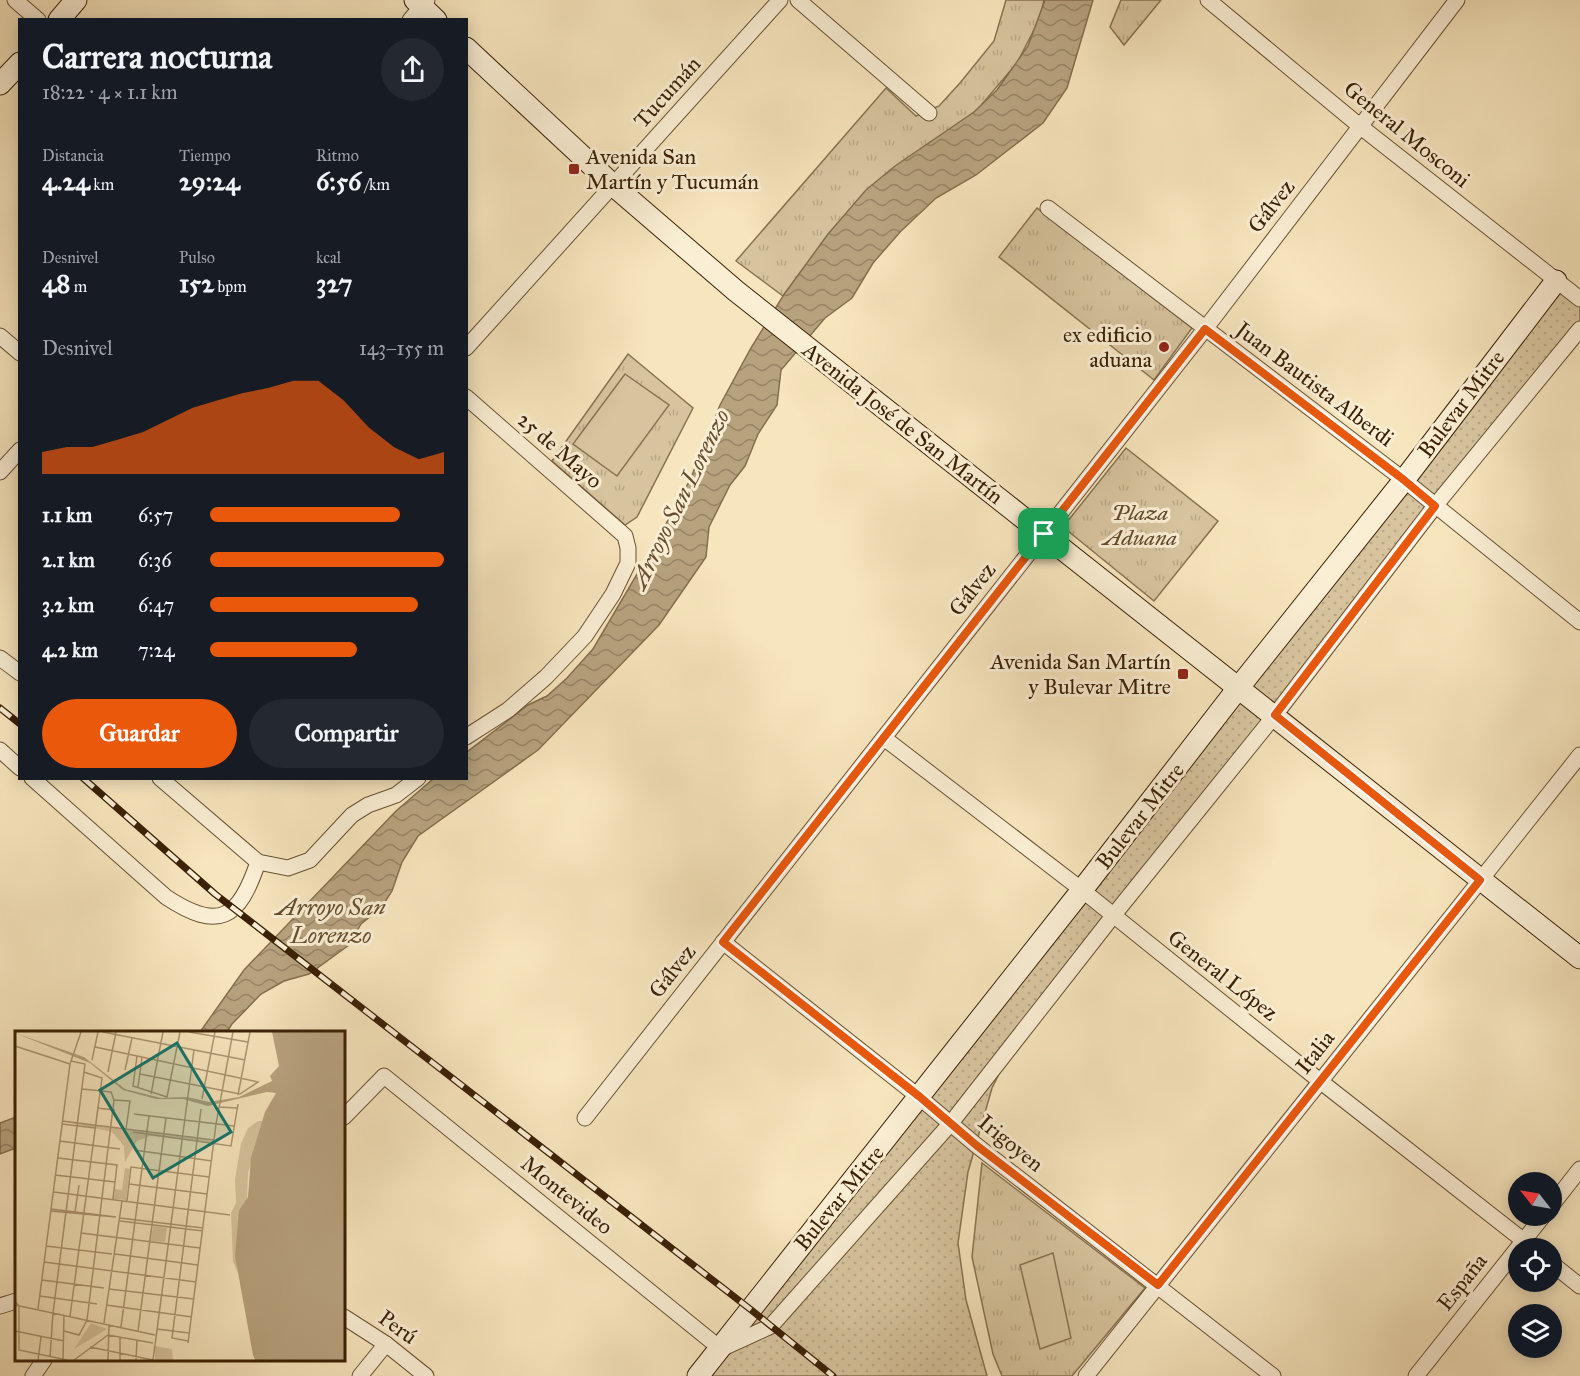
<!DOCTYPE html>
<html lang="es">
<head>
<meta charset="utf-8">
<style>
	body { margin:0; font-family:"IM FELL Great Primer",serif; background:#242831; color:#f1f3f6; height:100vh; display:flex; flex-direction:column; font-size:22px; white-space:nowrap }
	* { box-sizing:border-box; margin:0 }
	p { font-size:20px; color:#9ea1a6 }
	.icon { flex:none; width:33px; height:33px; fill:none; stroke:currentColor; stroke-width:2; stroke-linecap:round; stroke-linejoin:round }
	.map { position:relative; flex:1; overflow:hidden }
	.side { position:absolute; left:18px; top:18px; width:450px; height:762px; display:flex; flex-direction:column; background:#171b24; border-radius:0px; box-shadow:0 3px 15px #0003 }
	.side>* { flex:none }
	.needle { width:39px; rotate:301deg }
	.buttons { position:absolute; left:1508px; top:1172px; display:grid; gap:12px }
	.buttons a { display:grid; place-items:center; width:54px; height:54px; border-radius:50%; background:#171b24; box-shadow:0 3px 15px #0003; font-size:30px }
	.pin { position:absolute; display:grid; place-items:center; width:51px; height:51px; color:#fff; margin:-26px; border-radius:12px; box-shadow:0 3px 9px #0006 }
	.round { display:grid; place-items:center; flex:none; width:63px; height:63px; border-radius:32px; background:#242831 }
	.summary { display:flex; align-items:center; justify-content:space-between; height:102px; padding:0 24px }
	h1 { font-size:33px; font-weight:700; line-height:45px }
	.figures { display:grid; grid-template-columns:repeat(3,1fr); gap:9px; height:102px; padding:6px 24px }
	.figures div { display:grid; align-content:center }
	.figures b { font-size:26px; font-weight:700 }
	.figures small { font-size:16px; font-weight:400 }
	.figures p { font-size:16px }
	.chart { height:168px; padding:12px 24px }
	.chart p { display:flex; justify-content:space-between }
	.chart svg { width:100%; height:108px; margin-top:6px; fill:#ea580c; opacity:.7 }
	.button { display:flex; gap:12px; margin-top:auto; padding:12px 24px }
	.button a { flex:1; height:69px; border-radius:36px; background:#ea580c; color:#fff; font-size:24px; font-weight:700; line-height:69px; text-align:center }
	.button a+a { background:#242831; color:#f1f3f6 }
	ul { padding:0 24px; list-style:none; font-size:20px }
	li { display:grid; grid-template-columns:96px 72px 1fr; align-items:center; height:45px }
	li i { height:15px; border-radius:8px; background:#ea580c }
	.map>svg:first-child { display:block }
	.grass { fill:url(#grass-dots); stroke:#897252; stroke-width:1.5 }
	.park { fill:url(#park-tufts); stroke:#897252; stroke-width:1.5 }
	.pitch { fill:#d7c49e; stroke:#897252; stroke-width:1.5 }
	.water { fill:url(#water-waves); stroke:#856e4e; stroke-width:1.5 }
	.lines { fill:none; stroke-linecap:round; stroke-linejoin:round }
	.street-casing { stroke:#6a5133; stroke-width:17 }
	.secondary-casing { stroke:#3b2005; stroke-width:23 }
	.street { stroke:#faeed4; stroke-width:15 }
	.secondary { stroke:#faeed4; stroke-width:21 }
	.rail-casing { stroke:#3b2005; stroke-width:7 }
	.rail { stroke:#faeed4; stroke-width:4.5; stroke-dasharray:14; stroke-linecap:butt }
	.route-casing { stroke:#fff; stroke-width:12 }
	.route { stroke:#ea580c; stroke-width:8 }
	.poi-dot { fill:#8f2418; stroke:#faeed4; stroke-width:2 }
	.labels { text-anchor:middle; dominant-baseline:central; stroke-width:6; stroke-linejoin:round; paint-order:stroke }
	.street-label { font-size:22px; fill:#3b2005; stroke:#faeed4 }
	.poi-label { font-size:22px; fill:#3b2005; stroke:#faeed4; text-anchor:end }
	.park-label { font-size:22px; font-style:italic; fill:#62492b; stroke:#faeed4 }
	.water-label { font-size:24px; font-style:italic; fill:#664e2f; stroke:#faeed4 }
	.inset-road { fill:none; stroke:#ac9673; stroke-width:1.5 }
	.view { fill:#0f766e; fill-opacity:0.15; stroke:#0f766e; stroke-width:3 }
	.inset-edge { fill:none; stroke:#3b2005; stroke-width:3 }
</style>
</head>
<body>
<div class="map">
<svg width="1580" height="1376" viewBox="0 0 1580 1376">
	<defs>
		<pattern id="grass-dots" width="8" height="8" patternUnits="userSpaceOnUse" patternTransform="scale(1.5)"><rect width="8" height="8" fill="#d7c49e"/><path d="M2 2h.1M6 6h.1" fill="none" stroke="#b9a887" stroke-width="1.8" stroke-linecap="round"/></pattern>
		<pattern id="park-tufts" width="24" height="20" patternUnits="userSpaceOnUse" patternTransform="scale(1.5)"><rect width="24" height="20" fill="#d7c49e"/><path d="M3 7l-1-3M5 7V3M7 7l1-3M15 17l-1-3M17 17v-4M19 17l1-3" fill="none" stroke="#b9a887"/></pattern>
		<pattern id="water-waves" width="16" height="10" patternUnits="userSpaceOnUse" patternTransform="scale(1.5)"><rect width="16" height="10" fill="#b7a27e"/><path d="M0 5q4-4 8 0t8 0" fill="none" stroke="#968465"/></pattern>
	</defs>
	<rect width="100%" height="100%" fill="#f7e5bd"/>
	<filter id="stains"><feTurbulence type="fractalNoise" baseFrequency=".00333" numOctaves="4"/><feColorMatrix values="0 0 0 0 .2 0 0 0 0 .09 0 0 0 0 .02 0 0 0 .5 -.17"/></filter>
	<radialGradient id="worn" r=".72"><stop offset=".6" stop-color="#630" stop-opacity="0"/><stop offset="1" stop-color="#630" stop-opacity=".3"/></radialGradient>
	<path class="grass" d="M1556,281L1580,299V329L1016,1040L992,1088L968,1172L958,1243L966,1300L987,1376H698Z"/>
	<g class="park">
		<path d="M1006,0H1044L1040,18L1017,63L977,110L942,137L861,196L823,242L783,296L736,261L886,88L916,116L939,106L960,83L994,41Z"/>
		<path d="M1121,0H1161L1124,45L1110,27Z"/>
		<path d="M1037,208L1192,328L1154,380L999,257Z"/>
		<path d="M628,354L693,408L637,517L625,525L552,461Z"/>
		<path d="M1126,448L1218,521L1154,601L1063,527Z"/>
		<path d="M982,1163L1145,1288L1072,1376H1002L993,1354L972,1257Z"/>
	</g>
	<g class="pitch">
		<path d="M625,374L669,405L617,476L573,444Z"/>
		<path d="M1053,1253L1071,1338L1040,1349L1020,1265Z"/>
	</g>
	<g class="water">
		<path d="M1045,0H1093L1067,88L1043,123L976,175L936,198L901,231L873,263L852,298L825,318L781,370L777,405L758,434L745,466L730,485L709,527L706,557L659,625L538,750L418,836L402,862L392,891L381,908L361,924L349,945L309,974L284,981L261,994L232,1024L227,1032H200L244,970L396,811L433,779L466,778L467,752L528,705L547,696L567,678L593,649L656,542L690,480L720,405L751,348L783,296L828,234L866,190L895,166L974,112L997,90L1028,46Z"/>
		<path d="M16,1117V1148L0,1154V1123Z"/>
	</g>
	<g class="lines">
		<g class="street-casing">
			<g id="street">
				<path d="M15,0L38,20"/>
				<path d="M798,0L929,113"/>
				<path d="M1208,0L1361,127L1580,299"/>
				<path d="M410,20L427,0"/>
				<path d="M1048,208L1404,480L1580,622"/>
				<path d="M0,336L20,353"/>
				<path d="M466,348L780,0"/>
				<path d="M466,397L625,536L628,548V563L613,594L585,636L546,677L508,710L466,737"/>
				<path d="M0,472L20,450"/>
				<path d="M0,658L20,673"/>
				<path d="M884,738L1082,890L1320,1081L1533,1248"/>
				<path d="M0,750L20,768"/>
				<path d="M32,778L166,897C219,932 239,919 258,862"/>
				<path d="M160,778L258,862L288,868L310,860L352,815L368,805L396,795L418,778"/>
				<path d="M723,942L919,1097L976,1145L1273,1376"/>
				<path d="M344,1117L384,1076L721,1349L771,1326L951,1123L1113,916L1275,715L1435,506L1580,329"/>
				<path d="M585,1118L1205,329L1457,0"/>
				<path d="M1551,1206L1580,1169"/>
				<path d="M1551,1263L1580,1286"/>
				<path d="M0,1306L16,1301"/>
				<path d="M344,1317L386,1344L426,1376"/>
				<path d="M33,1376L44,1360"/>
				<path d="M360,1376L386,1344"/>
				<path d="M1086,1376L1580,755"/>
				<path d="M1416,1376L1544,1215"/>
			</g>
		</g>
		<g class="secondary-casing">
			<g id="secondary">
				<path d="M415,0L436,20"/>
				<path d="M59,20L76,0"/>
				<path d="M466,48L614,186L736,291L1580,958"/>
				<path d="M0,84L20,63"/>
				<path d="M698,1376L1082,890L1239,687L1404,480L1556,281"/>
			</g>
		</g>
		<use href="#street" class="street"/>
		<use href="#secondary" class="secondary"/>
		<g class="rail-casing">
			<g id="rail">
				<path d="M0,708L20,724"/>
				<path d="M83,778L215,894L750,1309L833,1376"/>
			</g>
		</g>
		<use href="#rail" class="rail"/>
	</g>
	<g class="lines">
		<g class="route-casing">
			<path id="route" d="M1205,329L1404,480L1435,506L1275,715L1480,880L1158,1285L976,1145L920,1097L723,942Z"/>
		</g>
		<use href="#route" class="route"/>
	</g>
	<g class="poi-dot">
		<rect x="568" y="163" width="12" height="12" rx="3"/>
		<circle cx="1164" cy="347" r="6"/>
		<rect x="1177" y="668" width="12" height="12" rx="3"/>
	</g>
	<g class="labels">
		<g class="street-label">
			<text transform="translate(667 92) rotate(-48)">Tucumán</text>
			<text transform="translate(1407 134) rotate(39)">General Mosconi</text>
			<text transform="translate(1271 206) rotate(-52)">Gálvez</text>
			<text transform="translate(1315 384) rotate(37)">Juan Bautista Alberdi</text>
			<text transform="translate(1461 404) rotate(-53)">Bulevar Mitre</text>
			<text transform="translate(903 423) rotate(38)">Avenida José de San Martín</text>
			<text transform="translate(560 450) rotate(41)">25 de Mayo</text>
			<text transform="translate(972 589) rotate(-52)">Gálvez</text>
			<text transform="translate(1140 816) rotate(-52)">Bulevar Mitre</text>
			<text transform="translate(672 971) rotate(-52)">Gálvez</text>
			<text transform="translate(1223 975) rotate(38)">General López</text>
			<text transform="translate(1315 1052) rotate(-52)">Italia</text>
			<text transform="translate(1011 1143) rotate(39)">Irigoyen</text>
			<text transform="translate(567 1195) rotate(39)">Montevideo</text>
			<text transform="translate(839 1198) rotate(-51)">Bulevar Mitre</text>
			<text transform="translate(1462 1282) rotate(-52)">España</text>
			<text transform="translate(398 1327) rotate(36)">Perú</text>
		</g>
		<g class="poi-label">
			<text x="586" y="156" text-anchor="start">Avenida San<tspan x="586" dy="25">Martín y Tucumán</tspan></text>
			<text x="1152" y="334">ex edificio<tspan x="1152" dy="25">aduana</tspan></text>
			<text x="1171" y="661">Avenida San Martín<tspan x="1171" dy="25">y Bulevar Mitre</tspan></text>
		</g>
		<g class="park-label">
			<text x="1140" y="512">Plaza<tspan x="1140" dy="25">Aduana</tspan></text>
		</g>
		<g class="water-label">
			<text transform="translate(680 499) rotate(-64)">Arroyo San Lorenzo</text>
			<text x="331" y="907">Arroyo San<tspan x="331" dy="28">Lorenzo</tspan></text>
		</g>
	</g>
	<g transform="translate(15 1031)">
		<rect width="330" height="330" fill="#f7e5bd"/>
		<path d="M47,90L199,109V112L135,105L122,110L110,131L109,115L97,101ZM243,90H249L233,142L232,168L224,179V244L218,231L216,182L221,172L220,148L226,113L233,97ZM76,292L92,298L59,318Z" fill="#d7c49e"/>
		<path d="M110,137L115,138L111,169L99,168L100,158L107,159ZM138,195L152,197L150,211L136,210Z" fill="#d7c49e"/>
		<path d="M140,315L157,318L158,329H140Z" fill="#d7c49e"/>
		<path d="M257,1H330V329H240L238,324L220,225L224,179L233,166L236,127L250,81L261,62L252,61L193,75L168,68H141L108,59L75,32L0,2L69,26L110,58L146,67L172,66L194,71L224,66L257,50L255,45L264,35Z" fill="#b7a27e"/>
		<path class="inset-road" d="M88,1L230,29M174,1L233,11M0,15L55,33M80,16L243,51L225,63L125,43M122,25L118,55L152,66L165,1M77,29L83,1M110,39L117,7M93,41L101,1M123,56L127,26M67,58L96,61L99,69L115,70L111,98M136,63L148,1M223,64L235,1M187,68L200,1M204,76L222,77M82,77L100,79M119,83L219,95M47,90L199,109M47,93L80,97M118,101L216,115L223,73M45,110L105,118M119,119L197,130M43,127L102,134L98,168M40,144L100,151M114,153L192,163M39,161L215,184M112,170L116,136L194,146M36,180L101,186L36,178M60,181L64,154M105,187L188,197M105,190L188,200M66,202L185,217M31,215L97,223M100,223L183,234M29,231L181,251M27,249L89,257M94,258L179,268M25,265L82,273M0,270L4,275V319L52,329M0,274L140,304M91,274L177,286M23,278L55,33L66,1M55,285L87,47L69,41M89,292L107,170M106,296L134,85M142,298L174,302M0,300L49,310M49,300L64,304L72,289L99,69M123,300L151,87M173,310L157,307L186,78M173,312L201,93L218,1M75,316L138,329M35,326L38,282L70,33L56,30M48,328L49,284M23,329L26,306M59,329L93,304L138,312M93,329L94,294M105,329V306M121,329L122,309M138,329L179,19"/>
		<path class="view" d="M162,12L216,101L138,147L85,59Z"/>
		<rect width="330" height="330" class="inset-edge"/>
	</g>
	<rect width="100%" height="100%" filter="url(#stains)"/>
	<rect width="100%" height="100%" fill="url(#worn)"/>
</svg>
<div class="buttons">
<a><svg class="needle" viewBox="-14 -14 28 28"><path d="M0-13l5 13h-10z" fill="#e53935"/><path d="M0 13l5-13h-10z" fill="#9ea1a6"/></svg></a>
<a><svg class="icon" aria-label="locate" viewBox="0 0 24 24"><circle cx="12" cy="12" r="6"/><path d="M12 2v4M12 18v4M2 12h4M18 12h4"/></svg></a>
<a><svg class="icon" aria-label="layers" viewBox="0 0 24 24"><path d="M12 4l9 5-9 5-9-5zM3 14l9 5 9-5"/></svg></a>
</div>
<div class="pin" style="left:1044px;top:534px;background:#1e9e55"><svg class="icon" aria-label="arrive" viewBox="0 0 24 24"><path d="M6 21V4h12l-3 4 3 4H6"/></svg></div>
<section class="side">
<div class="summary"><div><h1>Carrera nocturna</h1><p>18:22 · 4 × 1.1 km</p></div><a class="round"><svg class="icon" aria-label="share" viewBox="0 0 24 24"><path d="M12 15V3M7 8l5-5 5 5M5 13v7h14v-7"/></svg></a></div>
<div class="figures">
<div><p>Distancia</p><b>4.24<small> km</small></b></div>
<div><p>Tiempo</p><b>29:24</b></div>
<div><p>Ritmo</p><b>6:56<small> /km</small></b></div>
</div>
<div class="figures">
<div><p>Desnivel</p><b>48<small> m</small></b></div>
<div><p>Pulso</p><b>152<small> bpm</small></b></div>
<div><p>kcal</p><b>327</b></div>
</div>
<div class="chart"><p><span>Desnivel</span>143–155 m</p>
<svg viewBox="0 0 160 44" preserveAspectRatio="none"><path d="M0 44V35L10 33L20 33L30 30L40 27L50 22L60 17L70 14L80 11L90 9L100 6L110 6L120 14L130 25L140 33L150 38L160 35V44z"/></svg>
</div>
<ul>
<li><b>1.1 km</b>6:57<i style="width:81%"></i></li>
<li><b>2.1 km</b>6:36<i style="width:100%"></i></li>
<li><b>3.2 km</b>6:47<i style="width:89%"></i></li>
<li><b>4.2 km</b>7:24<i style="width:63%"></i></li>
</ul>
<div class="button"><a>Guardar</a><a>Compartir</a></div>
</section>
</div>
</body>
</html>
